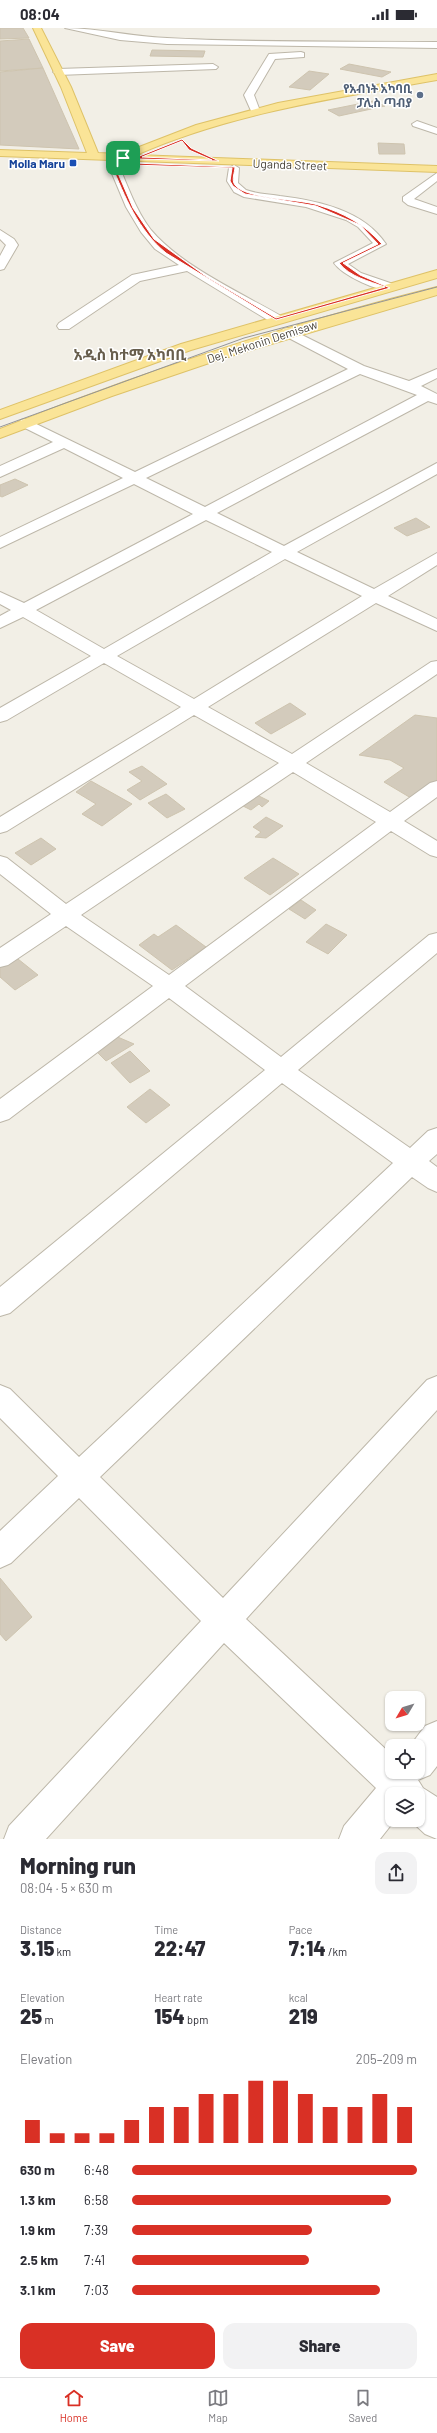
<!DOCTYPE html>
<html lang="en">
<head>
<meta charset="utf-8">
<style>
	body { margin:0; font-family:Barlow,"Noto Sans Ethiopic",sans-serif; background:#f2f2f3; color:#2b2b33; height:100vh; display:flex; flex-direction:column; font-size:15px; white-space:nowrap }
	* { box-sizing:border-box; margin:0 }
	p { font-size:13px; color:#7c7c81 }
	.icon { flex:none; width:22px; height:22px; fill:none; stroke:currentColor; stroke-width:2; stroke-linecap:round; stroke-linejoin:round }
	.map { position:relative; height:1811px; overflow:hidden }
	.panel { display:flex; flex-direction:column; background:#fff; flex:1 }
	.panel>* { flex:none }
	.needle { width:26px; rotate:232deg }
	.fabs { position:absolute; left:385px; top:1663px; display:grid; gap:8px }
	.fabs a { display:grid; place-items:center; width:40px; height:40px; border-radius:8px; background:#fff; box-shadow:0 1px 3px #0004; font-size:20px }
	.pin { position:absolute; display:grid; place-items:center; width:34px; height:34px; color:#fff; margin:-17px; border-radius:8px; box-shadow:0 2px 6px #0006 }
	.round { display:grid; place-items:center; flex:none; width:42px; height:42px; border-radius:12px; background:#f2f2f3 }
	.overview { display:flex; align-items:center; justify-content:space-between; height:68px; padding:0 20px }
	h1 { font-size:22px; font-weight:800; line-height:30px }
	.metrics { display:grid; grid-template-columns:repeat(3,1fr); gap:6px; height:68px; padding:4px 20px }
	.metrics div { display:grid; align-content:center }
	.metrics b { font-size:20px; font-weight:800 }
	.metrics small { font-size:11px; font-weight:400 }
	.metrics p { font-size:11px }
	.chart { height:112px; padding:8px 20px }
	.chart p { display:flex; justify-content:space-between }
	.chart svg { width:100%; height:72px; margin-top:4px; stroke:#d93025; stroke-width:6 }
	.button { display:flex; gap:8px; margin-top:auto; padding:8px 20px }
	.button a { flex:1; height:46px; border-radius:12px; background:#d93025; color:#fff; font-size:16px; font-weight:800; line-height:46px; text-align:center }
	.button a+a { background:#f2f2f3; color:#2b2b33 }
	ul { padding:0 20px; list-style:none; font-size:13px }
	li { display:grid; grid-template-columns:64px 48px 1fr; align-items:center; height:30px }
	li i { height:10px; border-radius:5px; background:#d93025 }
	.status { display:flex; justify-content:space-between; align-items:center; height:28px; padding:0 20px; background:#fff; direction:ltr }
	.status svg { height:11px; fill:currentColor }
	.tab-bar { display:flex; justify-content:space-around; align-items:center; height:56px; border-top:1px solid #e1e1e2; background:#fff; font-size:11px; color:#7c7c81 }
	.tab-bar a { display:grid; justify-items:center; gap:2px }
	.tab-bar .on { color:#d93025 }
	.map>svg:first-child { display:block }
	.building { fill:#d3cbbc; stroke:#cec4af }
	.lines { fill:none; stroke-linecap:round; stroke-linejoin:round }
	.minor-casing { stroke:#bdb7a9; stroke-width:2 }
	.major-casing { stroke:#dec268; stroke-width:2 }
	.minor { fill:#fff; fill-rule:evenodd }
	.major { fill:#fae497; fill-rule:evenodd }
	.tram { stroke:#959595; stroke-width:1 }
	.route { fill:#d93025; stroke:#fff; fill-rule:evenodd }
	.service-dot { fill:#5c6f8a; stroke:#fff; stroke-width:1.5 }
	.transit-dot { fill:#1a4fb4; stroke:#fff; stroke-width:1.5 }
	.labels { text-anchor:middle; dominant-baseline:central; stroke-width:3; stroke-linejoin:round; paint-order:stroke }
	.far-service-label { font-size:12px; font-weight:bold; fill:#4e5e75; stroke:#fff; text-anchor:end }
	.far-transit-label { font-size:12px; font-weight:bold; fill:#164399; stroke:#fff; text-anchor:end }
	.far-street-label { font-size:12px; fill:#443f35; stroke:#fff }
	.far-district-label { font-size:15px; font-weight:bold; fill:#675e4d; stroke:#fff }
</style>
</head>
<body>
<div class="status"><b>08:04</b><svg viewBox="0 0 49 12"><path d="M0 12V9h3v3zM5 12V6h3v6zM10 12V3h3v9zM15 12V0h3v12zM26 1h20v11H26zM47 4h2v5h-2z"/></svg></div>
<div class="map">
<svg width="437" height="1811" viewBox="0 0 437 1811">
	<rect width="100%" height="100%" fill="#f2efe6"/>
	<g class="building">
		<path d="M0,0H23L29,10L0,11Z"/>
		<path d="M29,11L43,40L0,43V13Z"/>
		<path d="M152,22L205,23L203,29L150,28Z"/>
		<path d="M349,36L391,44L382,49L340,41Z"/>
		<path d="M43,40L79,121L0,117V44Z"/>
		<path d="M309,43L329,46L310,62L289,59Z"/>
		<path d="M373,73L385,78L339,88L328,82Z"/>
		<path d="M378,115L404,116L405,126H379Z"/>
		<path d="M15,451L28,457L2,469L0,468V457Z"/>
		<path d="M416,490L430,499L407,508L394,500Z"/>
		<path d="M290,675L306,686L271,706L255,695Z"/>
		<path d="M415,687L437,690V758L416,773L384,754L404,740L390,732L359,727Z"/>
		<path d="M142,738L167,756L140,772L127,762L142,753L129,744Z"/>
		<path d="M91,753L132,776L102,798L82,786L96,776L76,764Z"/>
		<path d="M251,764L269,773L262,779L259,776L251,782L237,775Z"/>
		<path d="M166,766L185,781L167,790L148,775Z"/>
		<path d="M266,789L283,798L266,810L255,809L261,804L253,799Z"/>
		<path d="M41,810L56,821L31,837L15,825Z"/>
		<path d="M273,830L299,846L270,867L244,850Z"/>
		<path d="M301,872L316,882L305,891L289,881Z"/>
		<path d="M326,896L347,907L328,926L306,914Z"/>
		<path d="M176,897L206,919L172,942L139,917L154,906L158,909Z"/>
		<path d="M13,927L38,947L15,962L0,949V936Z"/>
		<path d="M113,1007L134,1016L106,1033L92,1019Z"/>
		<path d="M130,1023L150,1043L130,1055L111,1035Z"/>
		<path d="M150,1061L170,1077L146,1095L127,1079Z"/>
		<path d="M0,1550L32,1589L6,1613L0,1606Z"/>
	</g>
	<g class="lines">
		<g class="minor-casing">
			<g id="minor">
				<path d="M65,0C99,0 133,9 167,10C257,15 347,13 437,14V20L167,16L120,12Z"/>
				<path d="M301,24L304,25V29L275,31L254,67L260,83L252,85L244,67L269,26Z"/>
				<path d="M213,36L218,39L216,41L58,47L53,44L58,41Z"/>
				<path d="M417,93L437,100V106L413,98L412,96Z"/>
				<path d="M113,133L118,136C128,158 136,183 151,202C180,237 241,265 281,288L282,291L281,294H271L187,243L140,253L69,301H59L57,298L59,295L132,247L179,237L155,221L141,204L126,179L108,136Z"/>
				<path d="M234,137L239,140L238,155L246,162C257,166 268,166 280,168C319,173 363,182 386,216L348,236L361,245L393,256L395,259L393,262C379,265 342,247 334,235L373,215L358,199L346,192L306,179L244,169L234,164L227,153L229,140Z"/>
				<path d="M437,145V153L414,171L437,179V186L408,177L403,173V169Z"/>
				<path d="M0,202L14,211L18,217L4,241L0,242V228L6,217L0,211Z"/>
				<path d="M288,300L364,338L409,353L437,341V350L421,358L437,366V376L428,373L217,485L284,518L437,435V446L297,524L374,561L437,525V537L388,568L437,591V603L376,575L208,679L292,726L431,634L437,633V646L306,735L390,784L430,755L437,753V769L404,793L437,813V829L430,827L391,803L185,958L281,1029L429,907L437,905V925L298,1042L410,1120L428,1103L437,1100V1126L429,1133L437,1139V1164L428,1160L412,1149L100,1449L223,1570L427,1352L437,1348V1382L246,1591L392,1727V1744H418V1718H410L425,1698L437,1693V1738L430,1747L418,1752L423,1760L437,1769V1811L425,1806L410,1792H418V1766H392V1792H395L380,1811H339L344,1798L376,1760L224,1615L46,1811H4L9,1798L201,1593L79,1470L11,1535L0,1540V1503L58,1448L0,1390V1357L10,1361L79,1429L393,1135L282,1055L10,1285L0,1288V1259L265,1042L169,970L9,1091L0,1094V1071L153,958L66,898L8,937L0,939V920L51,886L0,846V828L7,830L66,876L279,735L194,687L7,803L0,805V789L181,679L104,635L7,692L0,694V680L91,628L23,589L0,600V588L11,582L0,576V564L24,575L193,486L134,456L0,520V509L123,450L64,420L0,449V438L53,414L21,398L19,395L21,392L26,391L135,444L348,341L283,307L281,304L283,301ZM360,346L417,367L205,479L146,450ZM206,492L272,524L104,621L36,582ZM285,531L362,568L194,671L117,628ZM293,744L376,794L169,947L81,887Z"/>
			</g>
		</g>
		<g class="major-casing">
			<g id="major">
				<path d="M33,0H41L71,59L98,125L121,126L196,97L278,75L437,46V52C335,70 232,85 136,127L437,138V144L0,128V122L87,125L61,59Z"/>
				<path d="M437,242V250L191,322L0,391V382L181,316Z"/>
				<path d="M437,259V267L221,331L112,368L0,410V401C142,344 289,296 437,259Z"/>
			</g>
		</g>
		<use href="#minor" class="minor"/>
		<use href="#major" class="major"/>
		<path class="tram" d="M0,399L244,310L437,259"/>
	</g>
	<path class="route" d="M182,111L191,120L219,133L138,131L133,135L235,139C235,144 231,152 235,157C245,171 300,171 318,177C344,185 364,196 382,216L343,235L360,247L390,260L276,292L166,225C138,202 125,169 111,136L122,129H137ZM182,113L189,122L212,132L142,129ZM123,131H134L128,135L130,137L232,140L230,153L233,158L245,166L316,178L360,197L378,216L339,235C350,249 369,253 385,259L276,290L207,249L154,211L133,180L114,136Z"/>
	<circle class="service-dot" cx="420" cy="67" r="4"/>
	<rect class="transit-dot" x="69" y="131" width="8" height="8" rx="2"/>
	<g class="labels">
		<g class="far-service-label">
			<text x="412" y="60">የአብነት አካባቢ<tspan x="412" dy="14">ፓሊስ ጣብያ</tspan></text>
		</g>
		<g class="far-transit-label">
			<text x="65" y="135">Molla Maru</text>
		</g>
		<g class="far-street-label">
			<text transform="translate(290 136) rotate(2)">Uganda Street</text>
			<text transform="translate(262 313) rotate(-18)">Dej. Mekonin Demisaw</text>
		</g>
		<g class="far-district-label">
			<text x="130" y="326">አዲስ ከተማ አካባቢ</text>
		</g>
	</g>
</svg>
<div class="fabs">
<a><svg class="needle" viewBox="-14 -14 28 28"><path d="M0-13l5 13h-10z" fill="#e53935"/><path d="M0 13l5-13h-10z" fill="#7c7c81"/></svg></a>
<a><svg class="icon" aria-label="locate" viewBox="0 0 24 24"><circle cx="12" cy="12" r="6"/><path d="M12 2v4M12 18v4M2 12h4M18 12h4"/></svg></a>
<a><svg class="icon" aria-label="layers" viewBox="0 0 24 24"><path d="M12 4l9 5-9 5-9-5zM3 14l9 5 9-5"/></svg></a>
</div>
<div class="pin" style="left:123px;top:130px;background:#1e9e55"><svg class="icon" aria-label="arrive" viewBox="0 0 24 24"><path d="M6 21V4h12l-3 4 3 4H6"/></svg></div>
</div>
<section class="panel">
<div class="overview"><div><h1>Morning run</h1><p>08:04 · 5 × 630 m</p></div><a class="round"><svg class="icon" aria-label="share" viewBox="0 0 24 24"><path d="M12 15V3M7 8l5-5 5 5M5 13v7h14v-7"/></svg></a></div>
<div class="metrics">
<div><p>Distance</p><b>3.15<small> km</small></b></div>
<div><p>Time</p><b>22:47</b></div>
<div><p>Pace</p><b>7:14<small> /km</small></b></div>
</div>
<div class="metrics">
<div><p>Elevation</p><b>25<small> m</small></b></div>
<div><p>Heart rate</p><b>154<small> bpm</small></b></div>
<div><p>kcal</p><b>219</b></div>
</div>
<div class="chart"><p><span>Elevation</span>205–209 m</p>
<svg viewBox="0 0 160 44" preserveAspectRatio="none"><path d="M5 44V30M15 44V38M25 44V38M35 44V38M45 44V30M55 44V22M65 44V22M75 44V14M85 44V14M95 44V6M105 44V6M115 44V14M125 44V22M135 44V22M145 44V14M155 44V22"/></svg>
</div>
<ul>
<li><b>630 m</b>6:48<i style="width:100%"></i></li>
<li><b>1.3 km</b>6:58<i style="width:91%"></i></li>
<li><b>1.9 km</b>7:39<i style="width:63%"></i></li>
<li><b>2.5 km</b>7:41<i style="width:62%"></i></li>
<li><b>3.1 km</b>7:03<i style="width:87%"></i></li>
</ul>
<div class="button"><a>Save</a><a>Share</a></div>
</section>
<nav class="tab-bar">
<a class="on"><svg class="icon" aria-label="home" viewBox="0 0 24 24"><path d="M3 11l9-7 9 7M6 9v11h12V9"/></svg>Home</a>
<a><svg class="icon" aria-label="map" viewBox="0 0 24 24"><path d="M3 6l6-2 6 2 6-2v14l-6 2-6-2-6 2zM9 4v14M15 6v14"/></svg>Map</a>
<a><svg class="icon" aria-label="saved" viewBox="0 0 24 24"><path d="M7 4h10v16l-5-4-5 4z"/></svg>Saved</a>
</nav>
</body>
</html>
